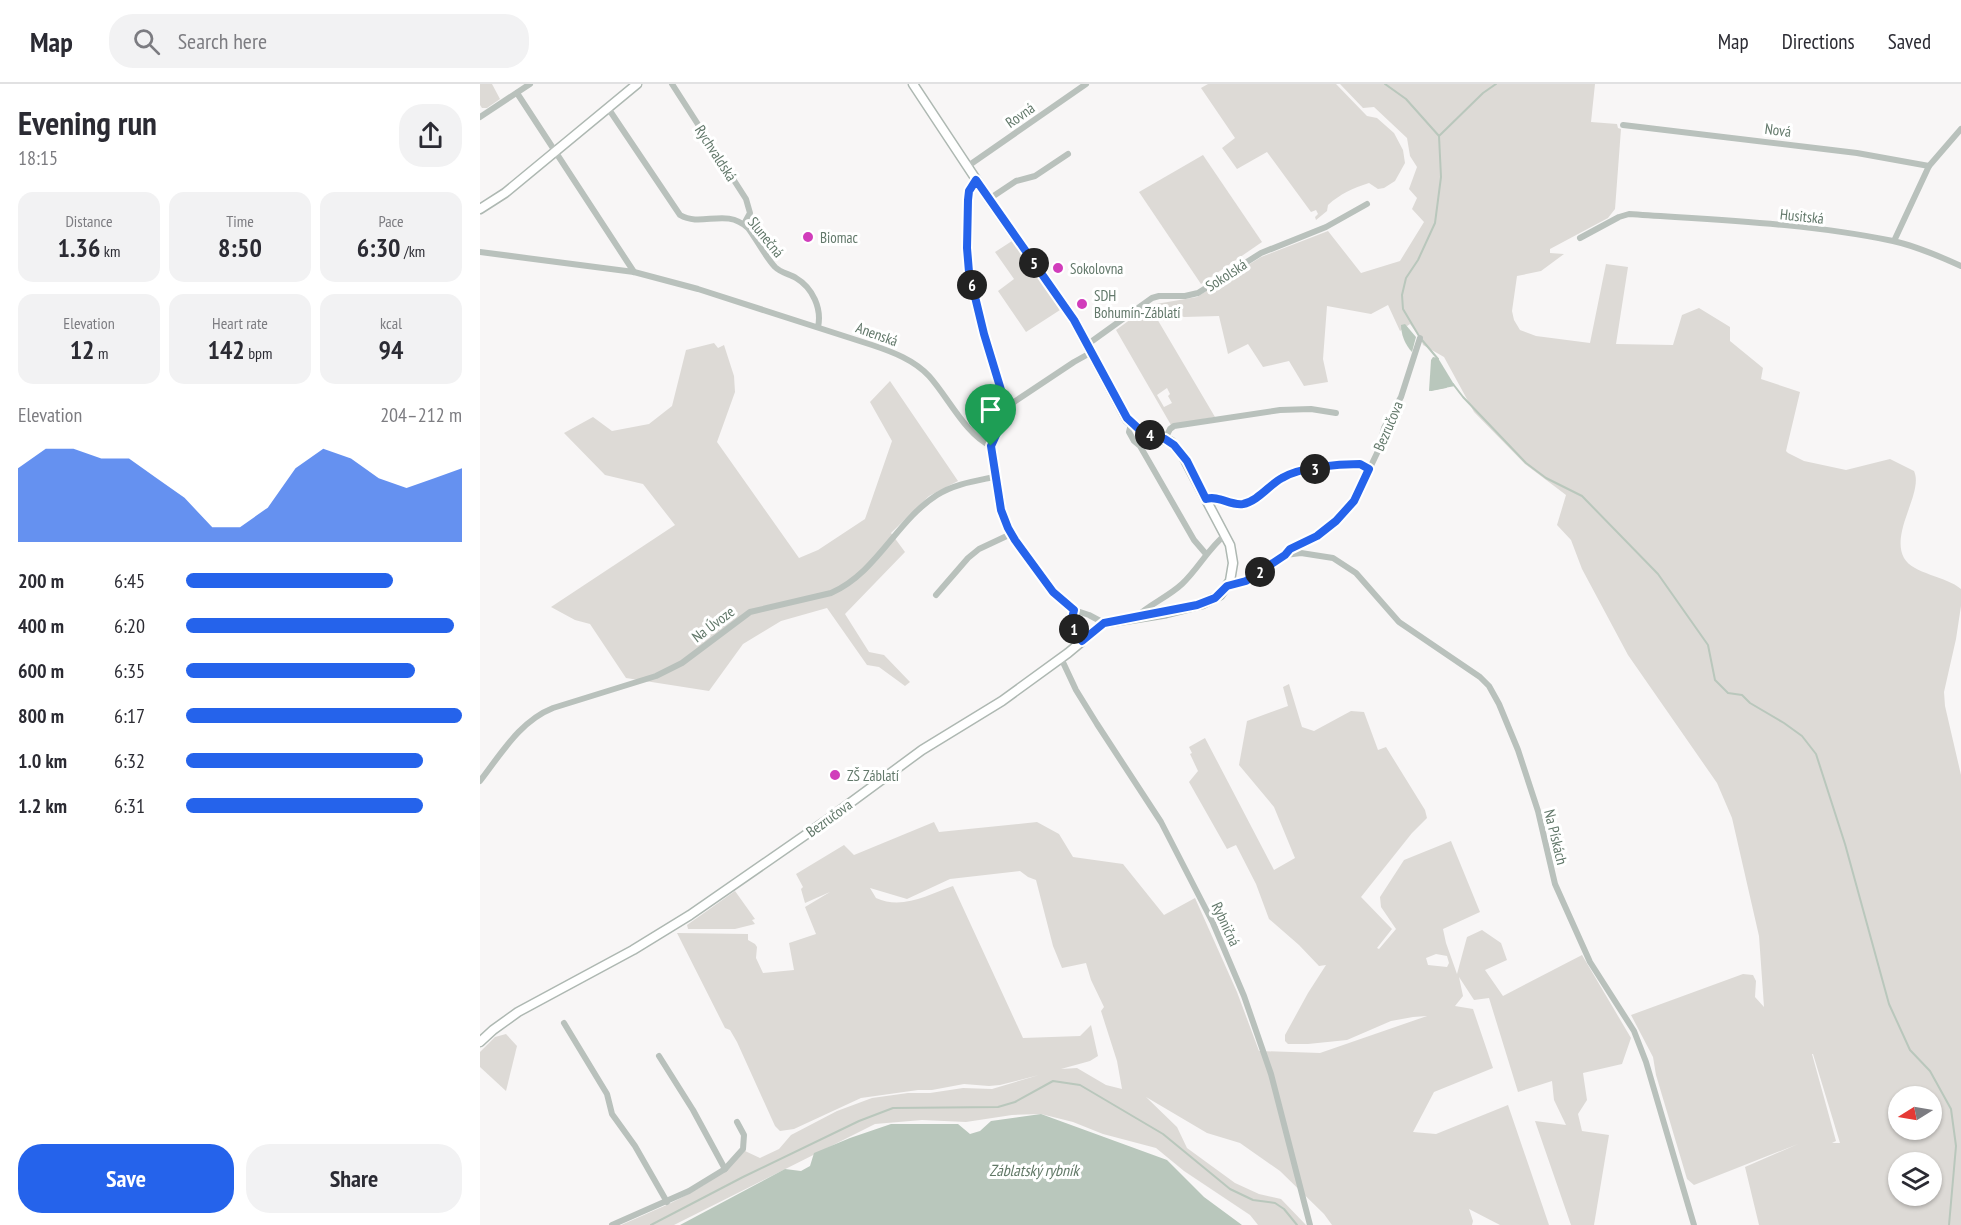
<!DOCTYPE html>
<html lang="en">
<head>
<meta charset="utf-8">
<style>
	body { margin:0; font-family:"PT Sans Narrow",sans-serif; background:#f2f2f3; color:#2b2b33; height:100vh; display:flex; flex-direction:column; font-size:22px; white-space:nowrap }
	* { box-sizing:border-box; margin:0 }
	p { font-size:20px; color:#7c7c81 }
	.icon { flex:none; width:33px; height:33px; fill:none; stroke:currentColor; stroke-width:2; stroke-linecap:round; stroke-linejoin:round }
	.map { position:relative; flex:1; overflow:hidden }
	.details { display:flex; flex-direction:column; background:#fff; width:480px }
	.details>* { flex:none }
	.needle { width:39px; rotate:259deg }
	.controls { position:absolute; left:1408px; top:1002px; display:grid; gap:12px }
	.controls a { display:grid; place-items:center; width:54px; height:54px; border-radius:50%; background:#fff; box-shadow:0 2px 4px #0004; font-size:30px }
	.pin { position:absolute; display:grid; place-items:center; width:51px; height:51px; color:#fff; margin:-62px -26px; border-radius:50% 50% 50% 0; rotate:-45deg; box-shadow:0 0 6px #0007 }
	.pin .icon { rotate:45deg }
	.km { position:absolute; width:30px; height:30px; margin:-15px; border-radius:50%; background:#222; color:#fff; font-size:16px; line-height:30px; text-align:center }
	.round { display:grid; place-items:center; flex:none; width:63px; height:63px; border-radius:24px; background:#f2f2f3 }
	.head { display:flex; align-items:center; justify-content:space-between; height:102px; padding:0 18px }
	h1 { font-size:33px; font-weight:700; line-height:45px }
	.figures { display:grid; grid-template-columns:repeat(3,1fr); gap:9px; height:102px; padding:6px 18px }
	.figures div { display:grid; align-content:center; border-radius:15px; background:#f2f2f3; text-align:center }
	.figures b { font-size:26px; font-weight:700 }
	.figures small { font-size:16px; font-weight:400 }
	.figures p { font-size:16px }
	.chart { height:168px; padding:12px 18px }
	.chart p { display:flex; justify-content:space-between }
	.chart svg { width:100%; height:108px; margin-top:6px; fill:#2563eb; opacity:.7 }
	.action { display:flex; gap:12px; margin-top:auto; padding:12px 18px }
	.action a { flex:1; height:69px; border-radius:24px; background:#2563eb; color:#fff; font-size:24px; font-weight:700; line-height:69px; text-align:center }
	.action a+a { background:#f2f2f3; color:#2b2b33 }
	ul { padding:0 18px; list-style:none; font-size:20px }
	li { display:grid; grid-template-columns:96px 72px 1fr; align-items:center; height:45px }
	li i { height:15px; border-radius:8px; background:#2563eb }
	header { display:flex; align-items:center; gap:36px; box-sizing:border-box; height:84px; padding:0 30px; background:#fff; border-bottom:2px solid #e1e1e2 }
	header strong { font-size:28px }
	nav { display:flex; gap:33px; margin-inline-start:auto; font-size:21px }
	.search { width:420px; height:54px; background:#f2f2f3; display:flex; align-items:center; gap:15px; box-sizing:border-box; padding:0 21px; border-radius:24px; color:#7c7c81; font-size:22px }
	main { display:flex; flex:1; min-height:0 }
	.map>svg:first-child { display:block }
	.green { fill:#dddad6; fill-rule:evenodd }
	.water { fill:#b9c7bc }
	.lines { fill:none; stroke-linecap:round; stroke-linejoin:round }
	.stream { stroke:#b9c7bc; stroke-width:2 }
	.secondary-casing { stroke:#aeb8b2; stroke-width:11 }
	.street { stroke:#b9c1bc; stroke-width:6 }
	.secondary { stroke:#fff; stroke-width:8 }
	.route-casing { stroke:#fff; stroke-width:12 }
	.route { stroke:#2563eb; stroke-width:8 }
	.poi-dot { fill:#d13dbb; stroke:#fff; stroke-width:2 }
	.labels { text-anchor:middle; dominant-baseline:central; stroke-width:6; stroke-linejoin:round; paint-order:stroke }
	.street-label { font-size:15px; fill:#62786a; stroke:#fff }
	.poi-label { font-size:15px; fill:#62786a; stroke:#fff; text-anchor:start }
	.water-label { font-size:16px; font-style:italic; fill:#617866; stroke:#fff }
</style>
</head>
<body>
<header>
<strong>Map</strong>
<div class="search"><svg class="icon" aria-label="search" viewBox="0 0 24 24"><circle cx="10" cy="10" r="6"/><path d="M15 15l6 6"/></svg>Search here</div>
<nav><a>Map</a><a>Directions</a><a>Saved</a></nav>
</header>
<main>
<section class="details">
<div class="head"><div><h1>Evening run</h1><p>18:15</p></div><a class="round"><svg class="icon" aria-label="share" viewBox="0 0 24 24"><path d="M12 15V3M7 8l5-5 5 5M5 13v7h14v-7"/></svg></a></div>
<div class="figures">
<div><p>Distance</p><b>1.36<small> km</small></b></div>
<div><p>Time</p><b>8:50</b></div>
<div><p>Pace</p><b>6:30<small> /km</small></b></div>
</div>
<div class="figures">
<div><p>Elevation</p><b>12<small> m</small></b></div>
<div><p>Heart rate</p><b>142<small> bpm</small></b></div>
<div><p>kcal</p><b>94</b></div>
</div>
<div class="chart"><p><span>Elevation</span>204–212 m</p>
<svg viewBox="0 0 160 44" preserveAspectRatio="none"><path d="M0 44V14L10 6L20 6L30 10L40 10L50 18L60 26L70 38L80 38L90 30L100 14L110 6L120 10L130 18L140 22L150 18L160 14V44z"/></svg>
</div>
<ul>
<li><b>200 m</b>6:45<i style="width:75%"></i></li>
<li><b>400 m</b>6:20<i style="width:97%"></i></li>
<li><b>600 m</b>6:35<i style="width:83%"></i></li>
<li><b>800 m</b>6:17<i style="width:100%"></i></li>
<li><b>1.0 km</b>6:32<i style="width:86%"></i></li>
<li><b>1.2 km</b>6:31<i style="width:86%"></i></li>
</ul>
<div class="action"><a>Save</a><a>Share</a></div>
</section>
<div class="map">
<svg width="1481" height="1141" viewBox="0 0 1481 1141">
	<rect width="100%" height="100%" fill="#f8f6f6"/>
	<g class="green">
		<path d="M0,0H12L20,15L7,24H2L0,21Z"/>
		<path d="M728,0H856L887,32L897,34L914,49L923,66L925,79L915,97L904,104L898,105L889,99C873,104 860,110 848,121L847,127L836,136L835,133L838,130L836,126L831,128L787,68L757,85L742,64L755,54L721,4Z"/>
		<path d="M860,0H1115L1111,38L1137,40L1138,44L1141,45L1135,125L1128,134L1070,165V169L1084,170L1061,187L1037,192L1032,227L1034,236L1040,246L1056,252L1110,259L1126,180L1148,183L1136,260L1193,261L1202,231L1219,224L1250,243V257L1283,284L1281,295L1320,308L1306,367L1308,369L1324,377L1366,386L1410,375L1434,387C1444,408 1410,448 1424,474C1433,490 1466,492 1481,505V522L1476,555L1464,608L1465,622L1481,691V1141H1279L1265,1083L1318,1060L1214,1101L1207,1095L1176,991L1173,973L1151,931L1263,890L1273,891L1276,897L1275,913L1284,923L1279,852L1252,734L1237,699L1148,571L1102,485L1091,456L1077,441L1086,411L1045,380L994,328L964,273L943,261L941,255L930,240L920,247L908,221L891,230L847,222L843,275L848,298L824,302L809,277L783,283L768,260L748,270L739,232L704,233L671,221L673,228L735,333L691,341L636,246L670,221L717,213L781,173L848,147L881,189L920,177L944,138L932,125L937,114L929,105L937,83L930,72L927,54L894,23L883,24ZM687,304L690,310L688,312L692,319L684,323L677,311ZM1332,970H1333L1360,1059H1352L1356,1057ZM1419,1012H1452V1046H1419ZM1419,1078H1452V1112H1419Z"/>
		<path d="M723,71L782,158L721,200L659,108Z"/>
		<path d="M532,157L580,226L546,248L518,207L534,195L515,168Z"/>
		<path d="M234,259L238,264L244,261L254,292L255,308L237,358L319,474L338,466L385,435L412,357L390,318L410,297L478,397L449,412L411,449L425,468L365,530L389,568L404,571L430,598L425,602L399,583L387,581L347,524L301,537L263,560L229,607L146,594L110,540L95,536L71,523L195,441L163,400L125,391L84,349L113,333L132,347L169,340L192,322L206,266Z"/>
		<path d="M809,600L822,643L834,647L871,627L884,628L898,666L906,663L945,726L947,734L932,749L881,813L912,845L897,864L899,865L916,845L901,823L900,813L924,776L971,757L1000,828L963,845L966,859L977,890L987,853L1002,846L1021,859L1027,876L1005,886L1023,912L1102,871L1151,954L1142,980L1103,989L1107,1016L1098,1030L1102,1047L1129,1051L1114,1141H1091L1055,1037L1086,1041L1074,1016L1072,997L1038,1008L1009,914L994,916L979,893L983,912L975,922L993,925L1013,984L954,1008L933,1048L956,1050L1028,1021L1069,1141H1020L989,1125L993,1137L992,1141H852L844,1130L800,1087L760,1059L727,1049L666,1013L697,1043L707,1064L755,1099L779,1110L801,1115L826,1141H778L770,1131L704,1087L676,1064L623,1050L593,1038L561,1030L532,1031L486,1038L442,1036L395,1040L194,1141H141C188,1120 229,1106 265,1067L280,1074L299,1065L311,1051L357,1027L392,1014L428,1009H450L483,1004L512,1005L559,991L520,1001L509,1002L484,1000L452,1006H438L381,1014L314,1045L300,1047L295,1042L257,958L250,946L245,944L197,849L268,850V856L275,860L277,863L276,874L283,889L314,886L309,859L336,850L325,823L350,808L325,819L321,805L323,803L316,790L364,761L374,771L454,738L459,748L557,738L579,750L593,773L643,780L684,831L715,814L757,908L779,967L840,969L947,932L933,933L911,937L867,956L828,960H808L805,957V951L828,909L846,881L839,882L819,861L789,835L776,800L756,761L747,765L709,698L718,687L710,670L712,669L709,663L725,654L794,786L815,774L794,723L759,681L767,637L808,622L803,603ZM540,787L548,793L556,796L573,862L582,884L606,879L611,896L624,923L621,927L637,977L642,1005L626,1001L597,984L581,985L610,977L618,972L611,941L600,952L543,954L473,802C448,811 422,826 396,814L390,804L427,815L470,795ZM956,870L967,872L969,879L967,883L948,881L946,874Z"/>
		<path d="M255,807L275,835L272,836L275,840L255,845H208L207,841Z"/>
		<path d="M26,950L37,962L26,1007L0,983V968L15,953Z"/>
	</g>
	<g class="water">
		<path d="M925,240L936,253L932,268C925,261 921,250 921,241Z"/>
		<path d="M953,273L958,274L975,302L949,307L951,276Z"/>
		<path d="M561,1030L687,1076L724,1113L762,1141H200L305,1085L321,1087L330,1082L334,1069L370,1054L411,1040H478L490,1050L500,1047L511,1037Z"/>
	</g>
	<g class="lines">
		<g class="stream">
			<path d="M905,0L926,15L959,52L961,93L955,139L938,176L926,194L922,211L923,225L939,252"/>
			<path d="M959,52L1003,9L1016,0"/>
			<path d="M942,256L958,275"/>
			<path d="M973,300L983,313L1046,379L1066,394L1102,412L1178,490L1228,561L1235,596L1248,609L1262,611L1270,619L1304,639L1322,652L1336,670L1365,760L1409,920L1430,966L1450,987L1471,1025L1476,1062L1469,1141"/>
			<path d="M951,304V306L966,303"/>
			<path d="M171,1141L263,1093L379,1037L413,1024L518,1023L535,1018L573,997L600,1001L683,1050L750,1105L773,1116L795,1119L804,1125L817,1141"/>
		</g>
		<g class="secondary-casing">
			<g id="secondary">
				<path d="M0,125L25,109L157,0"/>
				<path d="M0,958L13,946L38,928L153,866L210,831L347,736L442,666L522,617L588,569L624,539L686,529L722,520L740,511L750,497L753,479L750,461L703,372L691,358L661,347L647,335L594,236L509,115L433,0"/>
			</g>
		</g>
		<g class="street">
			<path d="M192,0L266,115L270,129L264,140"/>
			<path d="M37,9L154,188"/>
			<path d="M128,24L200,131C222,144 245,123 268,144C277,156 285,172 295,183C301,189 310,190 316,194C333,204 342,225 338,243"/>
			<path d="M0,33L50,0"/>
			<path d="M1143,41L1377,69L1449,82"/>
			<path d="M488,82L606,0"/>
			<path d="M497,96L489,107L488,116C485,163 491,207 504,252C511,275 523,300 525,323C525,337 517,351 511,362"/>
			<path d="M509,115L536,97L555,92L588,70"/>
			<path d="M1100,154L1139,133L1149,130C1236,136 1327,139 1413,157C1436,162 1459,172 1481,182"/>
			<path d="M1414,157L1449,82L1481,45"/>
			<path d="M0,168L154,188L218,205L392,261C413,268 434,276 449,292C468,313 486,351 511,362L521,426L531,450L580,515L594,526L609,531L624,539"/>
			<path d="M608,260L672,214L679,212H705L718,209L781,169L846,143L887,120"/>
			<path d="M525,324L594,278L612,268"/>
			<path d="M651,340L649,348L654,357L660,362L714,456L726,470"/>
			<path d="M685,355L690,345L694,342L800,326L831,325L856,329"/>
			<path d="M726,415C739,412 750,422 763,419C778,417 789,401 802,393C814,387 867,377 880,381C883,381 886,383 889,385"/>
			<path d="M805,471L821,469L853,474L876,489L919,538L1000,593L1009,602L1019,620L1038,666L1058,727L1075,800L1110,878L1154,947L1166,978L1214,1141"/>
			<path d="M747,502L766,497L805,471L810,466L837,452L856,437L874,417L899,365L904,344L921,313L940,254"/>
			<path d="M456,511L488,474L499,465L531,450"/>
			<path d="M594,526C590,539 595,546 602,557"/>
			<path d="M656,533C670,520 688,513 702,500C718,485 728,465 745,451"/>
			<path d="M581,574L596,606L617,640L681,738L733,839L764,912L791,990L830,1141"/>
			<path d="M0,697C21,670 40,637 73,624L176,592L202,579L270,528L351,509C397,489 416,437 457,411C474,400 495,397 514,393"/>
			<path d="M84,939L127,1010L132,1030L155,1062L187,1118"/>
			<path d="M179,972L213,1026L245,1085"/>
			<path d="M132,1141L209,1107L245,1085L263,1065L264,1051L257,1038"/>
		</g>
		<use href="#secondary" class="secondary"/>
	</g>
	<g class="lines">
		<g class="route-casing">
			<path id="route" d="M496,96L594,236L647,334L661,347L685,355L694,361L707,377L726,415C739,411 750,422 763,420C778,417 789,401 802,394C820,383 858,380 880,380L889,385L874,417L856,437L837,452L810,465L805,471L766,497L747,502L735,514L717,521L624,539L602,557C595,546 590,539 594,526L573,508L535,456L528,444L521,426L511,362L521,340L525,324L521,306L504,250L489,188L487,164L488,116L489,107Z"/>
		</g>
		<use href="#route" class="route"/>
	</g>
	<g class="poi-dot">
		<circle cx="328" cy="153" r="6"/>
		<circle cx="578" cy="184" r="6"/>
		<circle cx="602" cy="220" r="6"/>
		<circle cx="355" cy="691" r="6"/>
	</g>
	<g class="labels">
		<g class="street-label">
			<text transform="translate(540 31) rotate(-35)">Rovná</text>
			<text transform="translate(1298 46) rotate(7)">Nová</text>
			<text transform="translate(236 69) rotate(57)">Rychvaldská</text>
			<text transform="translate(1322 132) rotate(6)">Husitská</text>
			<text transform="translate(286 153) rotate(51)">Slunečná</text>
			<text transform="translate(746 191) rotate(-33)">Sokolská</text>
			<text transform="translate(397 250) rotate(20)">Anenská</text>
			<text transform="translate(908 342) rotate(-67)">Bezručova</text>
			<text transform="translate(233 540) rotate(-37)">Na Úvoze</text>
			<text transform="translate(349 734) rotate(-36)">Bezručova</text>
			<text transform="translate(1076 753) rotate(76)">Na Pískách</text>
			<text transform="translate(746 840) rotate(65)">Rybničná</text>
		</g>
		<g class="poi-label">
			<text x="340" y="153">Biomac</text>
			<text x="590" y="184">Sokolovna</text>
			<text x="614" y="211">SDH<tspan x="614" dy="17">Bohumín-Záblatí</tspan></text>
			<text x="367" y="691">ZŠ Záblatí</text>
		</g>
		<g class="water-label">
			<text x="554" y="1086">Záblatský rybník</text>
		</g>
	</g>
</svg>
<div class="controls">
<a><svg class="needle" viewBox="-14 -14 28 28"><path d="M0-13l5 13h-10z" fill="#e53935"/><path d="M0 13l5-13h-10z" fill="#7c7c81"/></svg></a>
<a><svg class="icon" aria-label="layers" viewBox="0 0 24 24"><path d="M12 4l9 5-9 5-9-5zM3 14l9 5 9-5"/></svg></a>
</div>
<div class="pin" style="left:511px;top:362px;background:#1e9e55"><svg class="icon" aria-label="arrive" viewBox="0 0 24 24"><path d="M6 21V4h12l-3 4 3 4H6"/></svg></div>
<b class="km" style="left:594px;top:545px">1</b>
<b class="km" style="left:780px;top:488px">2</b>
<b class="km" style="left:835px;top:385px">3</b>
<b class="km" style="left:670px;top:351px">4</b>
<b class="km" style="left:554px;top:179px">5</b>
<b class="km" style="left:492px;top:201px">6</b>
</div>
</main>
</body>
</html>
